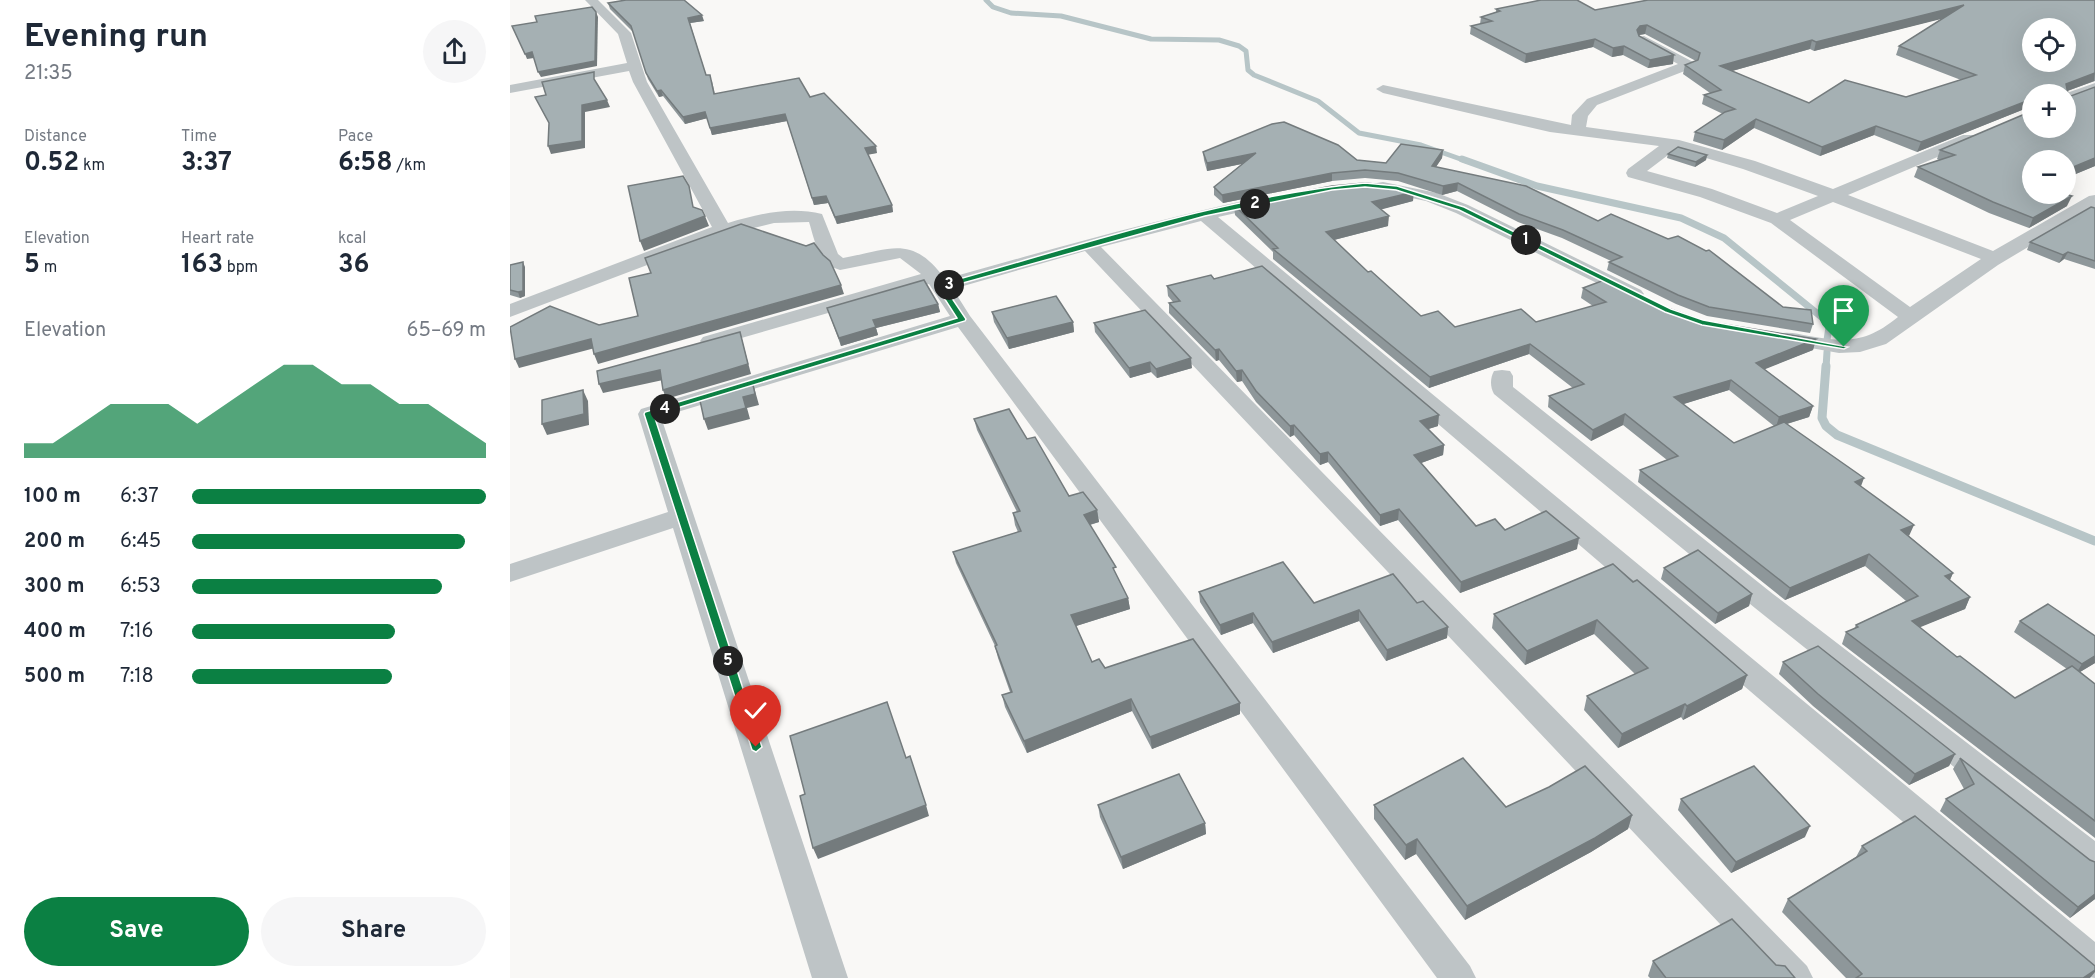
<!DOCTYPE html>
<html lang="en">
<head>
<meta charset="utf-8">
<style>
	body { margin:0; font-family:Overpass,sans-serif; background:#f6f6f7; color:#1f2937; height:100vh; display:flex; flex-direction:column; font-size:22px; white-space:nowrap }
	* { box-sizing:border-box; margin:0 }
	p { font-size:20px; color:#747a83 }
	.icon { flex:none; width:33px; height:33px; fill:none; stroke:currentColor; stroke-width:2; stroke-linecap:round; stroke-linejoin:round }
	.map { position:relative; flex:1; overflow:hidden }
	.side { display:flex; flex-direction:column; background:#fff; width:510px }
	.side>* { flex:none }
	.controls { position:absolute; left:1512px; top:18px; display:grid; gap:12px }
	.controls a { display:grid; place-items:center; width:54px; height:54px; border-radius:50%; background:#fff; box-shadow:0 6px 24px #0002; font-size:30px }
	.pin { position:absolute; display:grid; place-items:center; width:51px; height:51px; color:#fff; margin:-62px -26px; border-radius:50% 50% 50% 0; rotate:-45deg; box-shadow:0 0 6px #0007 }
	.pin .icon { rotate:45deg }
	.km { position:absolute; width:30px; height:30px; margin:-15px; border-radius:50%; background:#222; color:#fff; font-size:16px; line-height:30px; text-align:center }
	.round { display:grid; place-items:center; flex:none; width:63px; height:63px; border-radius:32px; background:#f6f6f7 }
	.headline { display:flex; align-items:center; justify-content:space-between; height:102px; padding:0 24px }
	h1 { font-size:33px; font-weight:700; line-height:45px }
	.figures { display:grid; grid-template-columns:repeat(3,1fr); gap:9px; height:102px; padding:6px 24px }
	.figures div { display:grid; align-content:center }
	.figures b { font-size:26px; font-weight:700 }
	.figures small { font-size:16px; font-weight:400 }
	.figures p { font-size:16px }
	.chart { height:168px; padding:12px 24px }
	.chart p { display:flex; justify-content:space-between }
	.chart svg { width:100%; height:108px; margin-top:6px; fill:#0b8043; opacity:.7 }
	.primary-button { display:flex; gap:12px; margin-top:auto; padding:12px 24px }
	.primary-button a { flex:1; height:69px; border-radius:36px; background:#0b8043; color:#fff; font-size:24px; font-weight:700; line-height:69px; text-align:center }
	.primary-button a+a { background:#f6f6f7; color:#1f2937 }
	ul { padding:0 24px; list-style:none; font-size:20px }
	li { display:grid; grid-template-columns:96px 72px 1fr; align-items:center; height:45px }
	li i { height:15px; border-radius:8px; background:#0b8043 }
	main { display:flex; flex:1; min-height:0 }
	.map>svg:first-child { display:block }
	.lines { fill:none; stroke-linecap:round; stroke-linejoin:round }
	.stream-far2 { stroke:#b7c5c7; stroke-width:5 }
	.stream-far1 { stroke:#b7c5c7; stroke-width:7 }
	.stream { stroke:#b7c5c7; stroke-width:9 }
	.street { fill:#bec4c6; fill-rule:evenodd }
	.wall { fill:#8e979a; fill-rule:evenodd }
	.shaded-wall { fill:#747b7d }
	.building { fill:#a5b0b3; stroke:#747b7d; stroke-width:1.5; fill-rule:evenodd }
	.route { fill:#0b8043; stroke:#fff; stroke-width:1.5 }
</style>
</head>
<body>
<main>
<section class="side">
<div class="headline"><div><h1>Evening run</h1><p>21:35</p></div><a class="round"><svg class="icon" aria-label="share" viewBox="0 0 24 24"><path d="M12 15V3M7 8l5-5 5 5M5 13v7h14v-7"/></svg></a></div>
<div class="figures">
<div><p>Distance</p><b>0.52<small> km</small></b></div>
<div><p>Time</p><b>3:37</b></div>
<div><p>Pace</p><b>6:58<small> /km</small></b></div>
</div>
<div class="figures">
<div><p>Elevation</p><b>5<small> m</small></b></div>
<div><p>Heart rate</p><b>163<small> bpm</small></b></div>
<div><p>kcal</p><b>36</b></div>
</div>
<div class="chart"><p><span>Elevation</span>65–69 m</p>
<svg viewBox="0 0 160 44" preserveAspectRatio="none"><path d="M0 44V38L10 38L20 30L30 22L40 22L50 22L60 30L70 22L80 14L90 6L100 6L110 14L120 14L130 22L140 22L150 30L160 38V44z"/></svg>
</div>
<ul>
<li><b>100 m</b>6:37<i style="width:100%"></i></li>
<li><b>200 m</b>6:45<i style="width:93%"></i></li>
<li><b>300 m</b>6:53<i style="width:85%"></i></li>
<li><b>400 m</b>7:16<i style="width:69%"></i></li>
<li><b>500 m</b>7:18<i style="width:68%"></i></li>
</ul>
<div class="primary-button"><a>Save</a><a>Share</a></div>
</section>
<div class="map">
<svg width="1585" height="978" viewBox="0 0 1585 978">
	<rect width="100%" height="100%" fill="#f9f8f6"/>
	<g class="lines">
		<path class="stream-far2" d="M476,0L483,7L501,13L551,16L641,39L709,40L729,46L736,51L738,70L744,75L808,101L849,133L911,145L956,161"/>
		<g class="stream-far1">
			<path d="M952,159L1027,186L1171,218L1214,238L1314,319L1319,327L1317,340"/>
			<path d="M1316,368L1317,352"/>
		</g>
		<path class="stream" d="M1316,366L1312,418L1316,426L1327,435L1585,541"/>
		<g class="street">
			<path d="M75,0H88L121,33L137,82L218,223C248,214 280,206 312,214L328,254L333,258C381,249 402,234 435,279C542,249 648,219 756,196L762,197L765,201L762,205L708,217L1585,942V978L1573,976L691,221L591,247L1297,966L1303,978H1261L575,251L443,289L460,316L960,966L966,978H927L448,327L151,417L338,978H302L163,528L0,582V564L158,512L128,414L131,409L440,316L419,284L207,345L200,347L193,345L190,341L193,337L411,274L390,258L330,270C308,264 305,241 299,222L264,223L219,234L0,317V304L202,227L123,82L119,71L0,93V85L117,63L108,34Z"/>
			<path d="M1134,36L1187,64L1185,67L1087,105L1078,116L1076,127L1169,140L1245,161L1323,189L1453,135H1465L1467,138L1465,141L1338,195L1483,251L1579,196L1585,195V207L1488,265L1376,344L1350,352L1329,353L1267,342L1264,338L1267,334C1278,331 1288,334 1299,336C1338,343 1357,342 1388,317L1261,223L1190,197L1118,177L1116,173L1118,169L1149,146L1040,132L873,93L866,89L873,85L1061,125L1062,115L1077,99L1168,64L1129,43L1127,40L1129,37ZM1166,149L1233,169L1308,196L1267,213L1202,189L1137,171ZM1323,202L1471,259L1400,307L1280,220Z"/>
			<path d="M1585,83V92L1556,103L1554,94Z"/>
			<path d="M873,182L927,193L958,205L1131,290L1134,294L1131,298H1117L946,213L916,201L867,191L864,187L867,183Z"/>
			<path d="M992,370L1000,371L1003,376V387L1263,594L1585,841V874L1573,870L1245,608L984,394C980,387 980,378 984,371Z"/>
		</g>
	</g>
	<g class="wall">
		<path d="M1585,0V81L1557,91L1558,94L1561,96L1585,87V166L1556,178V160L1522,194L1557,206L1519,228L1479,213L1404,177L1408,167L1429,160L1427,159L1430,150L1522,111L1556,94H1522V106L1407,152L1364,135L1310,156L1244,128L1212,150L1183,141L1185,132L1213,114L1192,104L1194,95L1200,93L1173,74L1175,65L1186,61L1135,34L1129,35L1163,64L1138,68L1113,55L1102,57L1083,47L1015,63L960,34L961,26L970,24L971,17L986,12V9L1085,10ZM1433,18L1389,46L1386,55L1451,80L1396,97L1299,103L1222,71L1300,49L1304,51Z"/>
		<path d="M98,3L194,21L180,23L196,75L202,81L205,94L300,97L367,153L358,154L382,205L383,212L327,224L318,203L304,205L277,121L202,135L197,118L175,124L153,96L149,97L138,79L123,32L100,9Z"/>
		<path d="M933,150L932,158L926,167L1088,221L1273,307L1303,324L1300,333L1197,316L1166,304L1097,270L1099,262L1101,261L1052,238L1008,222L947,191L932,195L888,181L855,178L822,181L713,203L704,195V187L732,164L697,171L694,160L693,152L847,160L876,163Z"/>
		<path d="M1158,154L1197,155L1196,160L1185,167L1157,158Z"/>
		<path d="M903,201L871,209L878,226L824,240L858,272L911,316L945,327L1026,322L1083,306L1071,298L1073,288L1152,306L1194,321L1306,339L1303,350L1254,369L1303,406L1299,417L1277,424L1351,486L1399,536L1443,573L1440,580L1460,597L1455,609L1409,627L1447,657L1505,698L1557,669L1504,632L1510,621L1585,636V663L1570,672L1585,684V838L1332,644L1336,632L1344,629L1346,625L1396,601L1355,566L1275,600L1128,482L1130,470L1157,460L1113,425L1081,441L1038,407L1039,396L1063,388L1019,354L919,388L763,259V252L725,215L724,205ZM1219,390L1264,426L1224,443L1173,404Z"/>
		<path d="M1585,208V269L1554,259L1549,263L1517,250L1520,242Z"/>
		<path d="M0,265L15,267V296L10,298L0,295Z"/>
		<path d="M704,279L928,426L918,429L934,445L933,455L911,463L966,526L995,530L1067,549L950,593L888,520L870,526L818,462L810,465L784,435L780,437L746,402L732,381L727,382L709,360L706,361L659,313V303L663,302L658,296L657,286Z"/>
		<path d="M428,304L430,312L366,328L368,335L331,346L317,308Z"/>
		<path d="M482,312L563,322L564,332L499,349L484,322Z"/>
		<path d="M584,323L682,368L647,378L641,372L620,378L585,332Z"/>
		<path d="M464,419L517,439L559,496L587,510L589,522L580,525L618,598L620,609L566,626L582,662L595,668L730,703V714L642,749L622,711L517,753L495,707L492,695L500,692L488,658L485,646L446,563L443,552L508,532L505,525L503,513L507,512L467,430Z"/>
		<path d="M1103,564L1237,675L1232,689L1173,720L1171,717L1108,748L1074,710L1077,696L1125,674L1084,634L1015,665L982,628L984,614Z"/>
		<path d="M1154,568L1242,594L1239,606L1205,624L1151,579Z"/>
		<path d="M689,592L804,603H907L938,627L937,638L876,661L849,621L763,653L743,623L711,635L690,602Z"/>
		<path d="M1273,662L1445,754L1439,766L1399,785L1303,706L1269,674Z"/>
		<path d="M1450,758L1580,860L1585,862V899L1560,918L1430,811L1436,799L1454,789L1443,769Z"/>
		<path d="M1171,799L1295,837L1221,873L1168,810Z"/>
		<path d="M588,805L695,823L696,834L613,869L590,817Z"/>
		<path d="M864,805L996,807L1122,815L1118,829L1081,852L955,920L906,854L895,860L864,819Z"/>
		<path d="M1352,846L1580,978H1336L1272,912L1278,899L1346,857Z"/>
		<path d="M1143,961L1266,965L1285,978H1140L1138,976Z"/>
	</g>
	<g class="shaded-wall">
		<path d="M1454,5L1451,14L1304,51L1306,42Z"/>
		<path d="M86,12L88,17L87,66L31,77L28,72Z"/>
		<path d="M192,15L194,21L180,23L178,18Z"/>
		<path d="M1137,25L1135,34L1129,35L1127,30L1130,26Z"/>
		<path d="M1085,39L1083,47L1015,63L1016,54Z"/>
		<path d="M1302,40L1300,49L1208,75L1210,66Z"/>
		<path d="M1114,46L1113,55L1102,57L1103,48Z"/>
		<path d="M22,52L24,58L17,59L15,54Z"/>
		<path d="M1164,55L1163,64L1138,68L1140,60Z"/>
		<path d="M1585,73L1584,81L1552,93L1556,84Z"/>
		<path d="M151,90L153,96L149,97L147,91Z"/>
		<path d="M1522,99V106L1407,152L1411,142Z"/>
		<path d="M97,100L100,107L75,112V148L41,154L38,146L72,105Z"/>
		<path d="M195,112L198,118L175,124L173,117Z"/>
		<path d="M275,114L277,121L202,135L200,128Z"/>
		<path d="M1246,119L1244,128L1212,150L1214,140Z"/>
		<path d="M1366,126L1364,135L1310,156L1312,147Z"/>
		<path d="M366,146L367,153L357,155L355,148Z"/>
		<path d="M933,150L932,158L921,174L922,166Z"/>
		<path d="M746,153V161L697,171V163Z"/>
		<path d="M1197,155L1196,160L1185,167L1186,162Z"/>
		<path d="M1585,158V166L1556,178V170Z"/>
		<path d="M822,173V181L713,203L712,195Z"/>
		<path d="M948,183L947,191L932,195L933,186Z"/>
		<path d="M904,192L903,201L862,212V202Z"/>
		<path d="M316,196L318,203L304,205L302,198Z"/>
		<path d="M1562,196L1557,206L1519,228L1523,218Z"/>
		<path d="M382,205L383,212L327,224L325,217Z"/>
		<path d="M195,216L199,226L134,251L130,241Z"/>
		<path d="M879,216L878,226L816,242V232Z"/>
		<path d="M1558,252L1554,259L1549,263L1553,255Z"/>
		<path d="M13,262L15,267V296L10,298L8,292Z"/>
		<path d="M331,285L334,294L88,364L84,354Z"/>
		<path d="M428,304L430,312L366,328L368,335L331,346L329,338L363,320Z"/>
		<path d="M563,322L564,332L499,349L497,338Z"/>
		<path d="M230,332L241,374L156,399L153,390Z"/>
		<path d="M81,339L85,348L9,368L5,359Z"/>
		<path d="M1306,339L1303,350L1243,374L1246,363Z"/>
		<path d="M1020,344L1019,354L919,388L920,377Z"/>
		<path d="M709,349V360L706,361L705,350Z"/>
		<path d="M681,358L682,368L647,378L646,369Z"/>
		<path d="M640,362L641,372L620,378L619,368Z"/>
		<path d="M150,370L153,380L93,393L89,384Z"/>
		<path d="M732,370V381L727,382L726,371Z"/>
		<path d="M242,380L249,405L237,408L240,419L198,430L194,419L233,397Z"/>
		<path d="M1221,380L1219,390L1161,408L1164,397Z"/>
		<path d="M73,390L78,401L79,425L37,435L32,424Z"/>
		<path d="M1303,406L1299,417L1266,427L1269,417Z"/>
		<path d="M1115,414L1113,425L1081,441L1083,430Z"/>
		<path d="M929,415L928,426L909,432L910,421Z"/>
		<path d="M784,425V435L780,437V426Z"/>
		<path d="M934,445L933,455L903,466L904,455Z"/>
		<path d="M818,452V462L810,465V454Z"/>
		<path d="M1354,478L1350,489L1345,482Z"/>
		<path d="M889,509L888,520L870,526V515Z"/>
		<path d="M587,510L589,522L575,526L574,515Z"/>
		<path d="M1404,525L1399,536L1391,530Z"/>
		<path d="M1069,538L1067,549L950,593L951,582Z"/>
		<path d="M1359,554L1355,566L1275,600L1280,588Z"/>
		<path d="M1443,573L1438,584L1435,576Z"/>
		<path d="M1242,594L1239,606L1205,624L1208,613Z"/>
		<path d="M1460,597L1455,609L1396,633L1402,621Z"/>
		<path d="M618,598L620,609L563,627L561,615Z"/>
		<path d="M849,610V621L763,653L762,642Z"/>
		<path d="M743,613V623L711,635L710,625Z"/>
		<path d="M1087,620L1084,634L1015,665L1017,651Z"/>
		<path d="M938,627L937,638L876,661L877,650Z"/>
		<path d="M1585,656V663L1565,675L1572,664Z"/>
		<path d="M1237,675L1232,689L1173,720L1177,706Z"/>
		<path d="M621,699L622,711L517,753L514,741Z"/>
		<path d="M730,703V714L642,749L640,737Z"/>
		<path d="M1175,704L1171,717L1108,748L1112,734Z"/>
		<path d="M1445,754L1439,766L1399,785L1405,774Z"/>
		<path d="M416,805L419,816L308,859L303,848Z"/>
		<path d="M1122,815L1118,829L1081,852L955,920L957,906Z"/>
		<path d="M695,823L696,834L613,869L611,857Z"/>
		<path d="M1300,826L1295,837L1221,873L1226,862Z"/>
		<path d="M907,839L906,854L895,860L896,845Z"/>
		<path d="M1585,894V899L1560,918L1568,907Z"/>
		<path d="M1585,970V972L1580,978H1573Z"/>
	</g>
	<g class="building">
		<path d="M116,0H174L192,15L178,18L196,75H200L204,94L289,78L300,97L314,93L366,146L355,148L382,205L325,217L316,196L302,198L275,114L200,128L195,112L173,117L151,90L147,91L136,73L121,26L98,3Z"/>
		<path d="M1031,0H1067L1085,10L1138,0H1585V73L1556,84L1558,94L1561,96L1585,87V158L1556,170V160H1522V194H1555L1562,196L1523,218L1483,202L1408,167L1445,155L1430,150L1522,111V128H1556V94H1522V99L1411,142L1366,126L1312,147L1246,119L1214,140L1185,132L1215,112L1225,109L1194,95L1211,90L1175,65L1188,60L1190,53L1137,25L1130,26L1127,30L1129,36L1164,55L1140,60L1114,46L1103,48L1085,39L1016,54L961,26L982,21L971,17L990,11L986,9ZM1454,5L1389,46L1466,75L1396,97L1335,80L1299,103L1210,66L1302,40L1306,42ZM1522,28H1556V62H1522Z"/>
		<path d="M82,7L86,12L85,61L28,72L22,52L15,54L2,26L27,22L25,16Z"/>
		<path d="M84,72V79L97,100L72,105V141L38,146L39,123L25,97L36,95L32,82Z"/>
		<path d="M774,122L828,145L847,160L876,163L891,144L933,150L922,166L1016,186L1088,221L1101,214L1158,239L1168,236L1196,251L1199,250L1273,307L1301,310L1303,324L1199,307L1168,295L1099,262L1112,257L1053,230L1009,214L948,183L933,186L888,173L855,170L822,173L712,195L704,187L746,153L697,163L693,152L762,124Z"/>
		<path d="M1168,147L1197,155L1186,162L1158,154Z"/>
		<path d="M173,176L179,186L183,207L192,210L195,216L130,241L118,186Z"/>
		<path d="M855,183L885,186L904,192L862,202L879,216L816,232L858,272L861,271L911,316L928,311L945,327L1011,309L1026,322L1096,302L1073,288L1097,279L1152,306L1194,321L1306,339L1246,363L1303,406L1269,417L1221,380L1164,397L1224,443L1274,422L1354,478L1345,482L1404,525L1391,530L1443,573L1435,576L1460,597L1402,621L1447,657L1450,656L1505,698L1562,666L1585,684V821L1336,632L1348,627L1346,625L1408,596L1359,554L1280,588L1130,470L1168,456L1115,414L1083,430L1039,396L1074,384L1020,344L920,377L763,249L768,248L724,205L822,186Z"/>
		<path d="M1581,207L1585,208V261L1558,252L1553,255L1520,242Z"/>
		<path d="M231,224L296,246L304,243L313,255L320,261L331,285L84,354L81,339L5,359L0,327L40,306L89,325L128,316L119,278L141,273L135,258Z"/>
		<path d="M13,262V291L8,292L0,290V265Z"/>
		<path d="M752,266L929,415L910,421L934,445L904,455L966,526L985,519L995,530L1036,511L1069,538L951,582L889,509L870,515L818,452L810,454L784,425L780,426L746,391L732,370L726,371L709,349L705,350L659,303L670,301L657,286L701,275L704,279Z"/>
		<path d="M414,280L428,304L363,320L366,327L329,338L317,308Z"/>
		<path d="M546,296L563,322L497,338L482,312Z"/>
		<path d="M635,310L681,358L646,369L640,362L619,368L584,323Z"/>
		<path d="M230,332L238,364L153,390L150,370L89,384L87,371Z"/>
		<path d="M242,380L245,394L233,397L236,408L194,419L189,396Z"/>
		<path d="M73,390L74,414L32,424V400Z"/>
		<path d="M499,409L517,439L525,437L559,496L573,492L587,510L574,515L606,567L603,568L618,598L561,615L582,662L589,659L595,668L683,639L730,703L640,737L621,699L514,741L492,695L502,692L485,646L487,645L443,552L511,531L503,513L510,511L464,419Z"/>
		<path d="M1188,550L1242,594L1208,613L1154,568Z"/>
		<path d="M773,562L804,603L883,574L907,603L913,601L938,627L877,650L849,610L762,642L743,613L710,625L689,592Z"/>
		<path d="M1103,564L1123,582L1127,580L1237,675L1177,706L1175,704L1112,734L1077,696L1138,668L1087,620L1017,651L984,614Z"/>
		<path d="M1538,604L1585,636V656L1572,664L1510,621Z"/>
		<path d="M1308,646L1445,754L1405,774L1308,694L1273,662Z"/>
		<path d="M377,702L396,758L400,756L416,805L303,848L290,796L295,794L280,736Z"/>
		<path d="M953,758L996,807L1039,787L1075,766L1122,815L1085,838L957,906L907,839L896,845L864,805Z"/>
		<path d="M1450,758L1580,860L1585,862V894L1568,907L1436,799L1464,784Z"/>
		<path d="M1244,766L1300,826L1226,862L1171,799Z"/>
		<path d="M669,774L695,823L611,857L588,805Z"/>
		<path d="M1405,816L1585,966V970L1573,978H1346L1352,974L1278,899L1357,851L1352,846Z"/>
		<path d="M1222,919L1266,965L1275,966L1285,978H1156L1143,961Z"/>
	</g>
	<path class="route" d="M855,183L887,186L954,207L1161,309L1193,320L1338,347L1334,349L1192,325L1155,312L949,210L886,190L855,187L822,190L695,216L435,288L456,319L455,321L144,415L252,747L246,752L242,750L134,414L135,412L447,318L427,287L428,285C565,247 714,196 855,183Z"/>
</svg>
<div class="controls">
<a><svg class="icon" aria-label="locate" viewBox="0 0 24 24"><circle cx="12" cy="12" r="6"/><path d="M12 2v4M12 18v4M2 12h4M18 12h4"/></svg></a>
<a>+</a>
<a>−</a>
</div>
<div class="pin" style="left:1334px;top:347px;background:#1e9e55"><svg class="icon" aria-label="arrive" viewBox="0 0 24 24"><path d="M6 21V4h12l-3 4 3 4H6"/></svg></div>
<div class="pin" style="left:246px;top:747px;background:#d93025"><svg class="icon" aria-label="check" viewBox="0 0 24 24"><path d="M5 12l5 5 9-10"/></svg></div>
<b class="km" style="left:1016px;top:240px">1</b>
<b class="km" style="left:745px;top:204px">2</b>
<b class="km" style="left:439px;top:285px">3</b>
<b class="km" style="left:155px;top:409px">4</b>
<b class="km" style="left:218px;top:661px">5</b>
</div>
</main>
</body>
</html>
